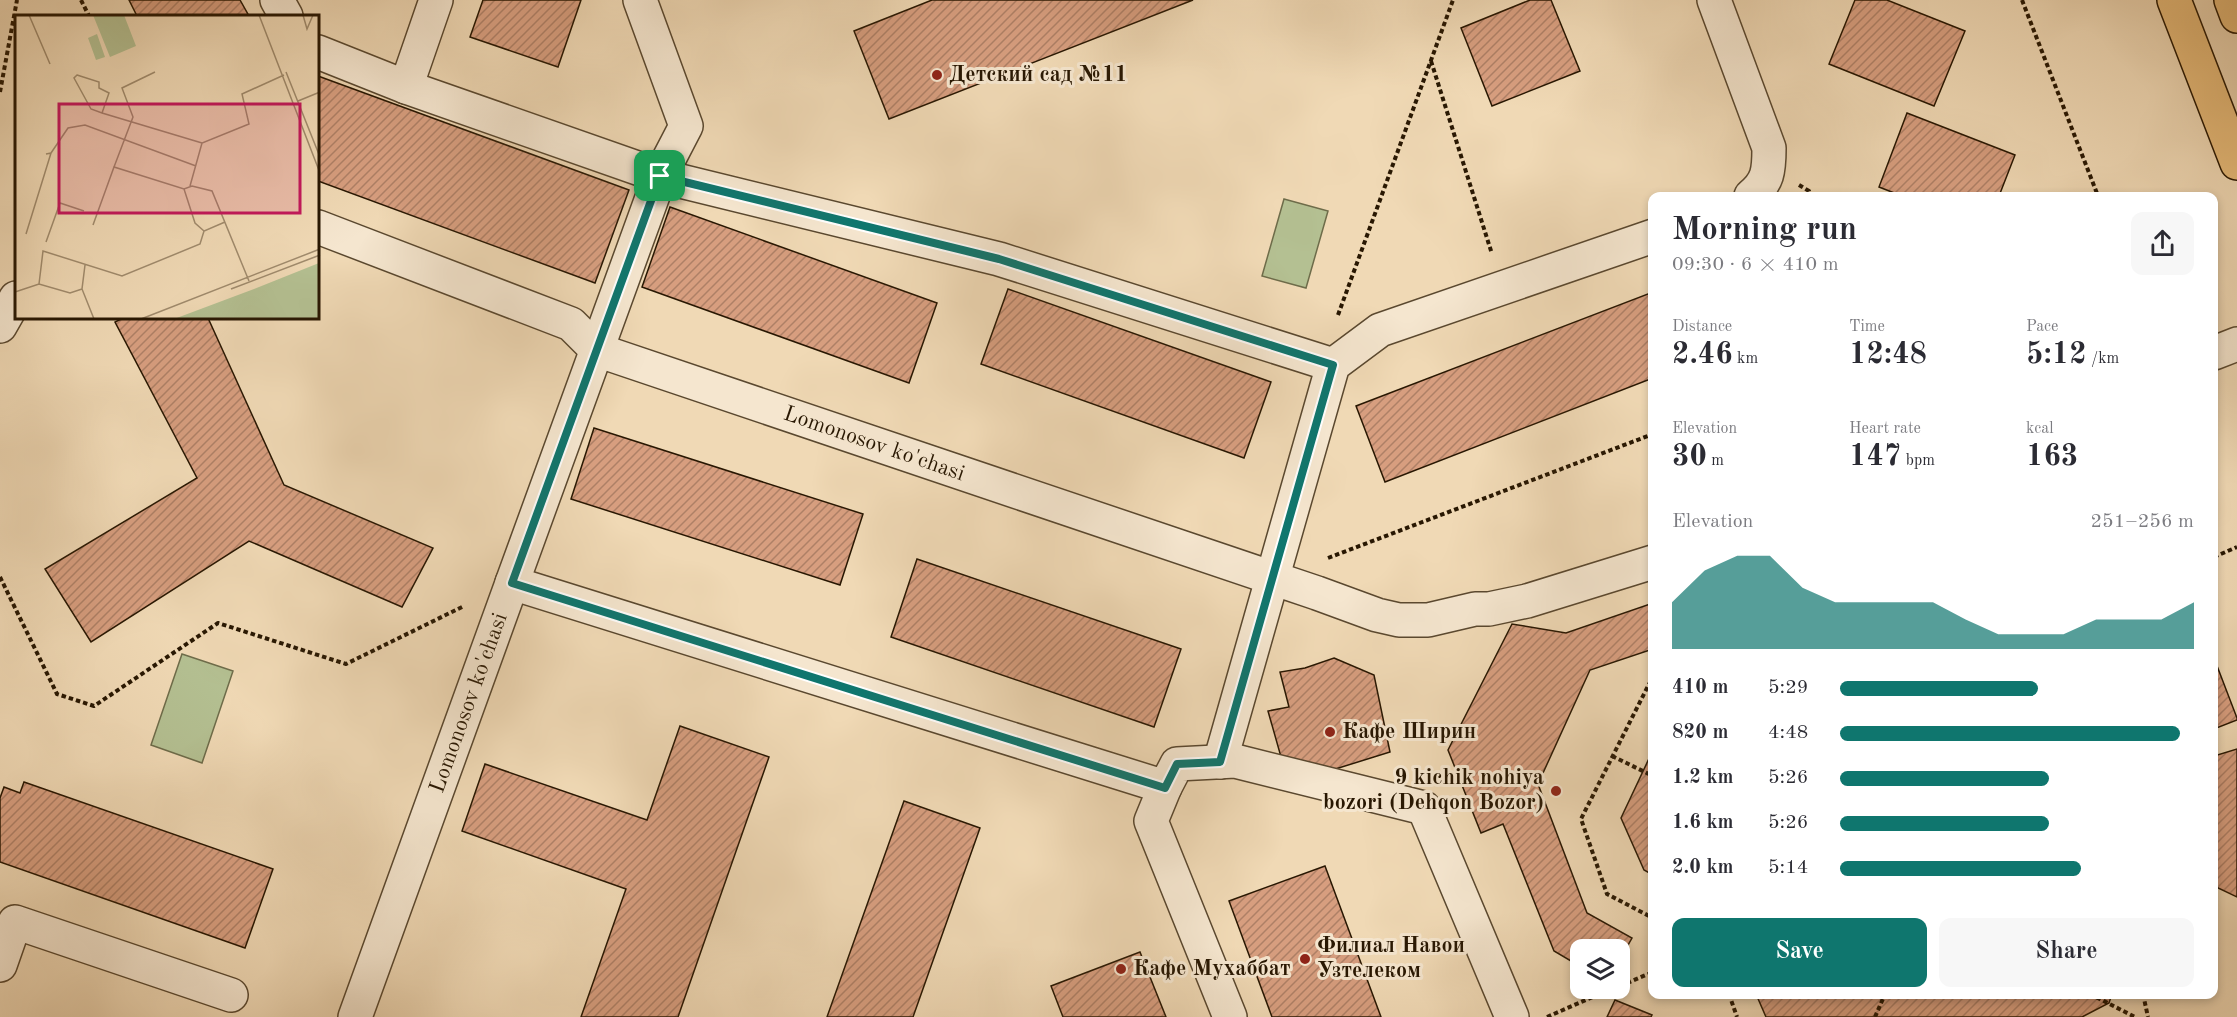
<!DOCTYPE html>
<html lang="en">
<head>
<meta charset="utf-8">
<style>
	body { margin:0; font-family:"Old Standard TT",serif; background:#f7f7f7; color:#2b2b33; height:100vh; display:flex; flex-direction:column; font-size:22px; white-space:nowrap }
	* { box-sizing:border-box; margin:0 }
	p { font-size:20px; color:#7c7c81 }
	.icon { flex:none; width:33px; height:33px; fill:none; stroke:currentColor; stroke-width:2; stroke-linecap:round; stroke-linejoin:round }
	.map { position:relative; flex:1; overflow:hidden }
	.details { position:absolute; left:1648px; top:192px; width:570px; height:807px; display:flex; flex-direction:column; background:#fff; border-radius:12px; box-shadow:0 3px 9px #0003 }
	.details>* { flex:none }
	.fabs { position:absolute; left:1570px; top:939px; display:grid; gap:12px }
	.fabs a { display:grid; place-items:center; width:60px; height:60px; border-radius:12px; background:#fff; box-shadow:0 3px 9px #0003; font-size:30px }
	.pin { position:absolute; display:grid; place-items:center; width:51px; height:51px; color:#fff; margin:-26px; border-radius:12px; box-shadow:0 3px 9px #0006 }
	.round { display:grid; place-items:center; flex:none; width:63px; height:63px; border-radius:12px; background:#f7f7f7 }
	.head { display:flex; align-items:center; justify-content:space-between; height:102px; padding:0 24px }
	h1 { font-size:33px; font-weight:800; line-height:45px }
	.metrics { display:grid; grid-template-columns:repeat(3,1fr); gap:9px; height:102px; padding:6px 24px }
	.metrics div { display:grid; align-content:center }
	.metrics b { font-size:30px; font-weight:800 }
	.metrics small { font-size:16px; font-weight:400 }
	.metrics p { font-size:16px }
	.chart { height:168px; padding:12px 24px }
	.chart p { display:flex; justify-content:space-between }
	.chart svg { width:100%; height:108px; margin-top:6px; fill:#0f766e; opacity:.7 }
	.action { display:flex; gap:12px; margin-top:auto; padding:12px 24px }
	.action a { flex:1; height:69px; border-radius:12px; background:#0f766e; color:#fff; font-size:24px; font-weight:800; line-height:69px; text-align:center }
	.action a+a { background:#f7f7f7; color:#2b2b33 }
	ul { padding:0 24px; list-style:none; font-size:20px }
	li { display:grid; grid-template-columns:96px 72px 1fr; align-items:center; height:45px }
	li i { height:15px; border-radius:8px; background:#0f766e }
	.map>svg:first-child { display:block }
	.park { fill:#b4c092; stroke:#6e6c4a; stroke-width:1.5 }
	.building { fill:url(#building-hatch); stroke:#281702; stroke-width:1.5 }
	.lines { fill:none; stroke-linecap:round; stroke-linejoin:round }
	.minor-casing { stroke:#5a482f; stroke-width:36 }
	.major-casing { stroke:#281702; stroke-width:36 }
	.path { stroke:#281702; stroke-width:4; stroke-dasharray:4.5 3; stroke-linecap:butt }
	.minor { stroke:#f5e6cf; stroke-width:33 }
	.major { stroke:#e8bc7a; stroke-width:33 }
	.route-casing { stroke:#fff; stroke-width:12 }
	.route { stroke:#0f766e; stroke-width:8 }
	.poi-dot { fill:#8f2418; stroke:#f5e6cf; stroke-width:2 }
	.labels { text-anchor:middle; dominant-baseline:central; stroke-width:6; stroke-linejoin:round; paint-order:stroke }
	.poi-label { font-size:22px; font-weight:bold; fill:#281702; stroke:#f5e6cf; text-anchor:start }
	.street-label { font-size:22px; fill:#281702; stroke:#f5e6cf }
	.inset-road { fill:none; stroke:#a08b6d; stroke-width:1.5 }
	.view { fill:#c2185b; fill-opacity:0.15; stroke:#c2185b; stroke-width:3 }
	.inset-edge { fill:none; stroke:#281702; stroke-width:3 }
</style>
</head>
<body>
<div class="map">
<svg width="2237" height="1017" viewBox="0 0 2237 1017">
	<defs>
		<pattern id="building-hatch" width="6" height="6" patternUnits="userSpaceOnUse" patternTransform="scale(1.5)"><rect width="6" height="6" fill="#d79e7f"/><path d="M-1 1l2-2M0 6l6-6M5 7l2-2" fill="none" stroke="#ae8066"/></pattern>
	</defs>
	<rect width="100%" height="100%" fill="#f0d9b5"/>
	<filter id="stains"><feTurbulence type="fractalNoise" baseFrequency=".00333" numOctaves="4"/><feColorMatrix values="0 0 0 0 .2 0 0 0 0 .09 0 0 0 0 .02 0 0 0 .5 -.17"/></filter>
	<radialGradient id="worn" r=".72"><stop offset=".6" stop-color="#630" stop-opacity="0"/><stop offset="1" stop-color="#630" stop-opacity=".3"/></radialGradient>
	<g class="park">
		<path d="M1284,199L1328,211L1306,288L1262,276Z"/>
		<path d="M182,654L233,671L202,763L151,745Z"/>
	</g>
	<g class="building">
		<path d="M129,0H240L249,16H137Z"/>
		<path d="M483,0H581L558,67L470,37Z"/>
		<path d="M932,0H1193L889,119L854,31Z"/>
		<path d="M1530,0H1551L1580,71L1492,106L1461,28Z"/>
		<path d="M1855,0H1887L1965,31L1934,106L1829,64Z"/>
		<path d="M318,76L629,190L595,283L318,181Z"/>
		<path d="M1907,113L2015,155L1999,196H1902L1879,187Z"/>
		<path d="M670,207L937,303L909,383L642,287Z"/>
		<path d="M1008,289L1271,382L1244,458L981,364Z"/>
		<path d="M1653,292V378L1385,482L1356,406Z"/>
		<path d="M123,318H208L284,485L433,548L402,607L249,541L91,642L45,569L197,478L115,322Z"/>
		<path d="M594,428L863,514L840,585L571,499Z"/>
		<path d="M917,559L1181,649L1154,727L891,637Z"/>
		<path d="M1653,603V649L1590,670L1538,784L1587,913L1632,938L1620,959V950H1581V967L1554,951L1503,824L1481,833L1448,750L1512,624L1566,633Z"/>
		<path d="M1334,658L1374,675L1390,752L1329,771L1281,757L1268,711L1289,707L1280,672L1305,668Z"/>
		<path d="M2214,658L2237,718V720L2214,729Z"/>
		<path d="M680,726L769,757L678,1017H581L626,889L462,831L485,764L647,820Z"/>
		<path d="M2237,749V897L2214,886V756Z"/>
		<path d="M1653,750V875L1644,870L1621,818Z"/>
		<path d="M24,782L273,869L245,948L0,862V798L4,787L20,793Z"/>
		<path d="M904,801L980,828L913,1017H827Z"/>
		<path d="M1325,866L1381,1017H1272L1229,901Z"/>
		<path d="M1140,952L1166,1017H1063L1051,986Z"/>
		<path d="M1756,994H2112L2109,1003L2082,1017H1766Z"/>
		<path d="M1615,1000L1652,1015L1651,1017H1607Z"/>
	</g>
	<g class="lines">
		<g class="minor-casing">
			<g id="minor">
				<path d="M277,0L286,16"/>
				<path d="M1714,0L1769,148C1769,171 1768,182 1751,196"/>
				<path d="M318,52L406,87L436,0"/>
				<path d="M406,87L660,176L999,259L1333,365"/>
				<path d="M318,227L571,324L597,350L1317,593L1377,615L1399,620H1428L1475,609H1489L1527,601L1653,562"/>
				<path d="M0,326L16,298"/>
				<path d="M2214,353L2237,344"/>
				<path d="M512,583L660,176L686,126L640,0"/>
				<path d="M1220,762L1333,365L1380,330L1653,236"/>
				<path d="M1165,787L1151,821L1230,1017"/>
				<path d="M0,965L15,922L231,995"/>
				<path d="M355,1017L512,583L1165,787L1177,764L1235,761L1424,808L1512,1017"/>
			</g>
		</g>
		<g class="major-casing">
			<g id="major">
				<path d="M2174,0L2237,163"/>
				<path d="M2231,0L2237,16"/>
			</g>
		</g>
		<g class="path">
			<path d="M81,0L89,16"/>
			<path d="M2022,0L2098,196"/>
			<path d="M1431,61L1492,254"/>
			<path d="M0,92L17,0"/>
			<path d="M1799,185L1809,191L1810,196"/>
			<path d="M1338,315L1453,0"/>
			<path d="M2214,557L2237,547"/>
			<path d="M1328,558L1653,434"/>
			<path d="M0,577L57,694L94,706L218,623L346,664L464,606"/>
			<path d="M1653,684H1649L1581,819L1607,894L1653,918"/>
			<path d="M1612,756L1653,776"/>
			<path d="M1620,986L1653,972"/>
			<path d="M1729,994L1737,1017"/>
			<path d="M2090,994L2135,1017"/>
			<path d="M2143,994L2148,1017"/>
			<path d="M1547,1017L1613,988"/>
			<path d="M1875,1017L1885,994"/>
		</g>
		<use href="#minor" class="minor"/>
		<use href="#major" class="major"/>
	</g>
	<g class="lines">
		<g class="route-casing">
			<path id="route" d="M660,176L999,259L1333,365L1220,762L1177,764L1165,788L512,583Z"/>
		</g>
		<use href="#route" class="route"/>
	</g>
	<g class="poi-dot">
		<circle cx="937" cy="75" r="6"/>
		<circle cx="1330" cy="732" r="6"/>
		<circle cx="1556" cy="791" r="6"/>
		<circle cx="1305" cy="959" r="6"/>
		<circle cx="1121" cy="969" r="6"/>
	</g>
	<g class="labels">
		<g class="poi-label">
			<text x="949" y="75">Детский сад №11</text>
			<text x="1342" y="732">Кафе Ширин</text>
			<text x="1544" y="778" text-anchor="end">9 kichik nohiya<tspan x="1544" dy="25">bozori (Dehqon Bozor)</tspan></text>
			<text x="1317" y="946">Филиал Навои<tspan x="1317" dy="25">Узтелеком</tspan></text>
			<text x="1133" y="969">Кафе Мухаббат</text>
		</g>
		<g class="street-label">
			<text transform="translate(874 444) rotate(19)">Lomonosov ko'chasi</text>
			<text transform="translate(469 703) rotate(-70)">Lomonosov ko'chasi</text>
		</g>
	</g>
	<g transform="translate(15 15)">
		<rect width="304" height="304" fill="#f0d9b5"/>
		<path d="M78,0H109L121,31L95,42ZM82,19L90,42L81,45L73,23ZM304,248V304H159L244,272Z" fill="#b4c092"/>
		<path class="inset-road" d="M14,0L35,49M244,0L305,158M288,0L292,14L298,0M271,57L305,142M62,60L84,67V73L94,78L87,98L76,94L59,63ZM283,86L305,77M87,98L187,128M31,139L36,138L53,113L70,110L181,151M99,152L118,102L107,73L140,57M175,171L187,128L234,109L227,79L269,60M169,174L180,208L189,216M78,210L99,152L169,174L177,171L197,176L234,266M11,219L36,138M31,227L45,188L69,196M70,250L67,274L79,304M24,269L28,236L107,261L185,229L189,216L210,207M216,274L305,240M0,277L24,269L55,278L67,274M126,304L305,234"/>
		<path class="view" d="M44,89H285V198H44Z"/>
		<rect width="304" height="304" class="inset-edge"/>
	</g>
	<rect width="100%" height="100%" filter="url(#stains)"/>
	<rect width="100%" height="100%" fill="url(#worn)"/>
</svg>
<div class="fabs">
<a><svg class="icon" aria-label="layers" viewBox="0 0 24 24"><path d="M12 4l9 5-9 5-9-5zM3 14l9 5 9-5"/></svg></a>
</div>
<div class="pin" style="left:660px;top:176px;background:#1e9e55"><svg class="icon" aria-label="arrive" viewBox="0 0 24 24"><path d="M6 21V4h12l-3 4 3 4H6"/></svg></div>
<section class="details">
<div class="head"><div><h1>Morning run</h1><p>09:30 · 6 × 410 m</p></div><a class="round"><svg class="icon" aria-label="share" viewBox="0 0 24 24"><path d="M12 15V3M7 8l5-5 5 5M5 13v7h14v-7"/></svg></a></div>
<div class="metrics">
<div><p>Distance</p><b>2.46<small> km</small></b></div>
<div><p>Time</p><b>12:48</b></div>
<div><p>Pace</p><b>5:12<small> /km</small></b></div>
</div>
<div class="metrics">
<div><p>Elevation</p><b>30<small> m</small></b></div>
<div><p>Heart rate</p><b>147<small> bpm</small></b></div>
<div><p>kcal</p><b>163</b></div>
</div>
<div class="chart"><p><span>Elevation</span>251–256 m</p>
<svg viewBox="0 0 160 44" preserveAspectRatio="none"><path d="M0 44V25L10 12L20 6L30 6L40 19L50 25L60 25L70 25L80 25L90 32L100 38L110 38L120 38L130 32L140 32L150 32L160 25V44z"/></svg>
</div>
<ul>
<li><b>410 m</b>5:29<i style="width:56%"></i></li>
<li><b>820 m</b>4:48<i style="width:96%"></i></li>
<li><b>1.2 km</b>5:26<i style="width:59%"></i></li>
<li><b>1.6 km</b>5:26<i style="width:59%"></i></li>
<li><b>2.0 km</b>5:14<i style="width:68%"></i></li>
</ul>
<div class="action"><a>Save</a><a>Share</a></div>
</section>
</div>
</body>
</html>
